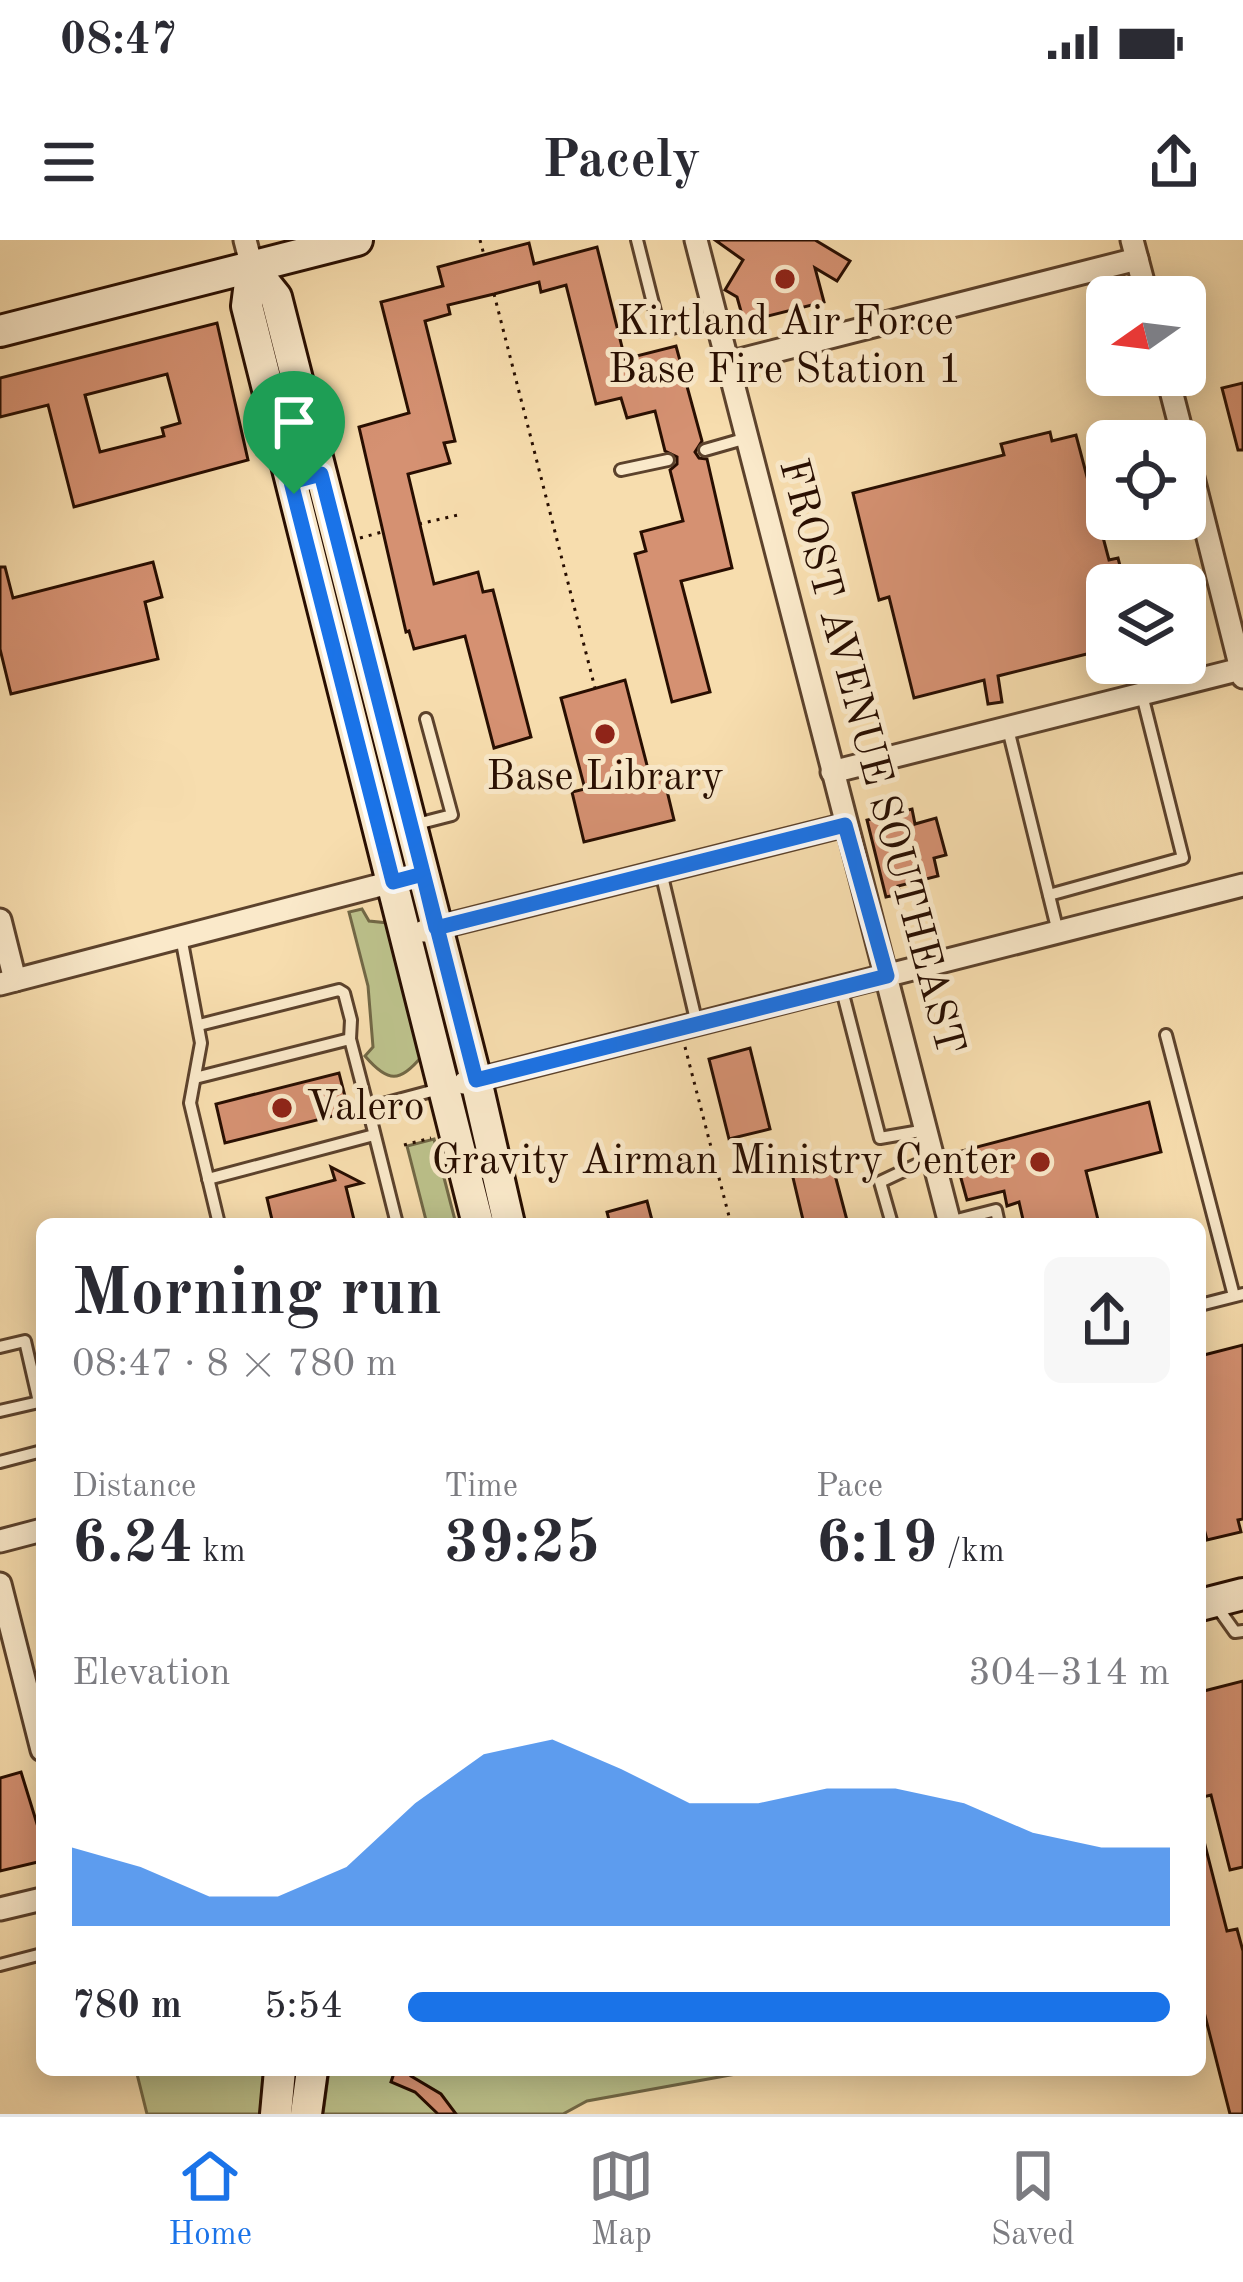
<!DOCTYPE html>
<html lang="en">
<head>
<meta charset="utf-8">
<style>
	body { margin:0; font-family:"Old Standard TT",serif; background:#f7f7f7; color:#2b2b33; height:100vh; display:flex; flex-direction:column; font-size:45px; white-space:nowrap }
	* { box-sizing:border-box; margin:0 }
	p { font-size:39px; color:#7c7c81 }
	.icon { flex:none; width:66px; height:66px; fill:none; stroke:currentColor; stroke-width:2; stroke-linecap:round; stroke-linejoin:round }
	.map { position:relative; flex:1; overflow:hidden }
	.sheet { position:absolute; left:36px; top:978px; width:1170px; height:858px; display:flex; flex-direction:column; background:#fff; border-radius:18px; box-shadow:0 6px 30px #0003 }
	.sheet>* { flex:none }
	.needle { width:78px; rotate:256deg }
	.buttons { position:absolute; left:1086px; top:36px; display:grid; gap:24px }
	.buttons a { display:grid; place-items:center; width:120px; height:120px; border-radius:18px; background:#fff; box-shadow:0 6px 30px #0003; font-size:60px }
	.pin { position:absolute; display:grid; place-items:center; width:102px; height:102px; color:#fff; margin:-123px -51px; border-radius:50% 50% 50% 0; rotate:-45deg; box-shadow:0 0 12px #0007 }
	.pin .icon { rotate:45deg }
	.round { display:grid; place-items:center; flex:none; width:126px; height:126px; border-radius:18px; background:#f7f7f7 }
	.overview { display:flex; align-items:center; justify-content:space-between; height:204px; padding:0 36px }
	h1 { font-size:66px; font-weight:800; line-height:90px }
	.stats { display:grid; grid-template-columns:repeat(3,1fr); gap:18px; height:204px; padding:12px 36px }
	.stats div { display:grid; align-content:center }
	.stats b { font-size:60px; font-weight:800 }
	.stats small { font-size:33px; font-weight:400 }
	.stats p { font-size:33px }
	.chart { height:336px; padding:24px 36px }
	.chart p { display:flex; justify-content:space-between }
	.chart svg { width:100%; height:216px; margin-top:12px; fill:#1a73e8; opacity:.7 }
	ul { padding:0 36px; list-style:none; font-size:39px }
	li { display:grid; grid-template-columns:192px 144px 1fr; align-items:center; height:90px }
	li i { height:30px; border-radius:15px; background:#1a73e8 }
	.status { display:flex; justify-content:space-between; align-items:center; height:84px; padding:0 60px; background:#fff; direction:ltr }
	.status svg { height:33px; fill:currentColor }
	header { display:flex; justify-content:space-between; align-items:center; height:156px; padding:0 36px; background:#fff; font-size:54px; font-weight:800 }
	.tabs { display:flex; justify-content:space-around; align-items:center; height:168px; border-top:3px solid #e1e1e2; background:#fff; font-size:33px; color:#7c7c81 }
	.tabs a { display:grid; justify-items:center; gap:6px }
	.tabs .selected { color:#1a73e8 }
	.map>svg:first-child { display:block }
	.green { fill:#bcc18b; stroke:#726846; stroke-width:3 }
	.building { fill:#d59172; stroke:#280e01; stroke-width:3; fill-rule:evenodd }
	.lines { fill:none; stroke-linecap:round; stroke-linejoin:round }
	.lane-casing { stroke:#5c422c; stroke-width:16 }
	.street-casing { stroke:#5c422c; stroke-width:27 }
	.secondary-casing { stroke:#280e01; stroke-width:36 }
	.path { stroke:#280e01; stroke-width:3; stroke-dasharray:3 6; stroke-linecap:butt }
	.lane { stroke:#fae9ca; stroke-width:10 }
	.street { stroke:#fae9ca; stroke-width:21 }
	.secondary { stroke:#fae9ca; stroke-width:30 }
	.route-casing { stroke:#fff; stroke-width:24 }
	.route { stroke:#1a73e8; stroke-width:15 }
	.poi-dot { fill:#8f2418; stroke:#fae9ca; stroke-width:4.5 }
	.labels { text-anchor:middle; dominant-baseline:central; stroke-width:10; stroke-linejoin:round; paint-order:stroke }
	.poi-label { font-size:42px; fill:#280e01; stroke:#fae9ca }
	.street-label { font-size:42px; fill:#280e01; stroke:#fae9ca }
</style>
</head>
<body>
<div class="status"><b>08:47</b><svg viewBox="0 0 49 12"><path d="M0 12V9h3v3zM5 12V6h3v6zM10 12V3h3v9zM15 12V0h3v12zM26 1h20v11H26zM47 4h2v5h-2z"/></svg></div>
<header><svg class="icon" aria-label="menu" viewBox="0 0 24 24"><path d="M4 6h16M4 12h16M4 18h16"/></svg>Pacely<svg class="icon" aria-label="share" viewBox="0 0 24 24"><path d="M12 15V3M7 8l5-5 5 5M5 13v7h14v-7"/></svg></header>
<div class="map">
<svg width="1243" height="1874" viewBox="0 0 1243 1874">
	<rect width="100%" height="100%" fill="#f7ddae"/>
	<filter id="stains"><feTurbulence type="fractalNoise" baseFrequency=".00167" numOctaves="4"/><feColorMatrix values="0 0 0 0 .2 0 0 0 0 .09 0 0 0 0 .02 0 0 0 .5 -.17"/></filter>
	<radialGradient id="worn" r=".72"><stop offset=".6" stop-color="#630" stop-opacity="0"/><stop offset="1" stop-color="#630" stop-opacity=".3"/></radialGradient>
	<g class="green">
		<path d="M362,669L369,681L388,683L422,816C400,843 388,843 365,816L373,807L368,746L349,672Z"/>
		<path d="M434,899L456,984H427L407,906Z"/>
		<path d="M136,1830H271L266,1874H147Z"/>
		<path d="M329,1830H758L587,1861L563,1874H323Z"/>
	</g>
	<g class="building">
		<path d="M715,0H815L850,21L837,41L815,28L824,62L744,82L737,57L725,50L743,20Z"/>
		<path d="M529,3L534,24L597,7L625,119L676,106L702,201L695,212L699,218L707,219L732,328L681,341L710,452L672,462L635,314L646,311L641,292L683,281L670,230L677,224V217L665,211L655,171L627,178L621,158L596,164L566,45L541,52L539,42L494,54L448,65L450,74L425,81L455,201L444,203L450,223L408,234L434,344L478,332L483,352L493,350L531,497L494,508L465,396L414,409L409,391L406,392L359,187L409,173L381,62L443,46L438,27Z"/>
		<path d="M217,83L248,220L74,267L48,165L0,177V138ZM167,134L180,183L162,188L164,196L100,212L85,155Z"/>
		<path d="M1243,143V210H1238L1222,148Z"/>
		<path d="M1050,192L1052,201L1076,195L1109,320L1118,318L1125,345H1107V409L998,436L1002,462L988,464L984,440L914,458L889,357L879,360L853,253L1004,215L1001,204Z"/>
		<path d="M153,322L162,357L145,362L158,419L11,454L0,409V327H5L13,358Z"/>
		<path d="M625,440L649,533L662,530L674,580L584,602L572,552L585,549L561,458Z"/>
		<path d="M912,569L915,584L936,578L946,615L934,618L938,636L898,646L900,654L886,657L867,580Z"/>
		<path d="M750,808L770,889L729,899L709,819Z"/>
		<path d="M339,833L349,872L225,903L216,864Z"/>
		<path d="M1149,862L1161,912L1086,931L1099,984H1024L1019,962L1007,966L1004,951L967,960L954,913Z"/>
		<path d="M830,916L848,984H804L790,925Z"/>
		<path d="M331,927L362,943L346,947L355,984H273L267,958L335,940Z"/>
		<path d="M647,961L653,984H610L607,972Z"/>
		<path d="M1243,1105V1279L1238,1280L1241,1292L1207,1300L1200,1274V1116Z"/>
		<path d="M1243,1441V1627L1230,1630L1211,1555L1203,1557L1200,1546V1452Z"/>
		<path d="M21,1532L42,1600V1621L0,1631V1538Z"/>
		<path d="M1205,1605L1227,1691L1237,1689L1243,1711V1874H1230L1200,1756V1606Z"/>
		<path d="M395,1830L412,1833L411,1836L441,1854L456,1874H438L415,1852L391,1842Z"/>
	</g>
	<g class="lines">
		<g class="lane-casing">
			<g id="lane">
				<path d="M637,0L660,91L716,77"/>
				<path d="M705,210L747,198"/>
				<path d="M621,230L668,220"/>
				<path d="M1008,489L1058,692"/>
				<path d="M413,585L452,575L426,479"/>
				<path d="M661,632L697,784"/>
				<path d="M1049,655L1183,618L1142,455"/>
				<path d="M181,697L201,803L190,863L219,984"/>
				<path d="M844,758L880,898L926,890"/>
				<path d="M199,785L339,750L344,753L351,780L350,799"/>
				<path d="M1166,795L1234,1056"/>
				<path d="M195,838L350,799L368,868"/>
				<path d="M208,939L374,895"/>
				<path d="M949,982L996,970L999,984"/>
				<path d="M397,984L368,868L443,848"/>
				<path d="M892,984L880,942L933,917"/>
				<path d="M1200,1065L1243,1054"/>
				<path d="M0,1107L25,1101L39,1162L0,1171"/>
				<path d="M0,1222L42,1211"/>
				<path d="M1215,1364L1235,1392L1243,1391"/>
				<path d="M0,1725L42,1714"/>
			</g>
		</g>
		<g class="street-casing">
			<g id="street">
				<path d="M245,0L252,27"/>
				<path d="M696,0L950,984"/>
				<path d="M1132,0L1147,57"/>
				<path d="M728,123L1137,19"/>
				<path d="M1167,135L1184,201"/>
				<path d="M1185,206L1243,437"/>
				<path d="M832,532L1241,429"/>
				<path d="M0,680L15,740"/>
				<path d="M424,691L845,585"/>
				<path d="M0,744L423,634"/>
				<path d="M464,843L1243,645"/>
				<path d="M0,1301L42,1290"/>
				<path d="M0,1344L42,1510"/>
				<path d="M0,1669L42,1659"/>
			</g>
		</g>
		<g class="secondary-casing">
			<g id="secondary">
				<path d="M252,27L276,57L476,840L509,984"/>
				<path d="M252,27L247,66L478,984"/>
				<path d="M0,91L357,0"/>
				<path d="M1200,1365L1243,1354"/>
				<path d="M276,1874L280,1830"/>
				<path d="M306,1874L312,1830"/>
			</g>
		</g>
		<g class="path">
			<path d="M480,0L484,15"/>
			<path d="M494,54L595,448"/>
			<path d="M419,284L458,275"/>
			<path d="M360,298L382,292"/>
			<path d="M685,807L731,984"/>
			<path d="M404,905L431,898"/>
		</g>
		<use href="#lane" class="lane"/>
		<use href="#street" class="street"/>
		<use href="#secondary" class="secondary"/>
	</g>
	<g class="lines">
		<g class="route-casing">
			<path id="route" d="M294,254L393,642L423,634L436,688L845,585L887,736L476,840C423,638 371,436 321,234L291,242L294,254"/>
		</g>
		<use href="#route" class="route"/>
	</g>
	<g class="poi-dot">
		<circle cx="785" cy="39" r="12"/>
		<circle cx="605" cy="494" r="12"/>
		<circle cx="282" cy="868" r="12"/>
		<circle cx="1040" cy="922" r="12"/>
	</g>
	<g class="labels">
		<g class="poi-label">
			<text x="785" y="83">Kirtland Air Force<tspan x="785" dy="48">Base Fire Station 1</tspan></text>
			<text x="605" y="538">Base Library</text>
			<text x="306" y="868" text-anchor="start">Valero</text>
			<text x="1016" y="922" text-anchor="end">Gravity Airman Ministry Center</text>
		</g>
		<g class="street-label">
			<text transform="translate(870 517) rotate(75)">FROST AVENUE SOUTHEAST</text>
		</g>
	</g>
	<rect width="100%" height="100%" filter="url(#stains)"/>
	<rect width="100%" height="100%" fill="url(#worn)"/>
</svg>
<div class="buttons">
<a><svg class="needle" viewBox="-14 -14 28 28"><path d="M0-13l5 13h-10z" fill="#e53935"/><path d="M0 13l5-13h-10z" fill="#7c7c81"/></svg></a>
<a><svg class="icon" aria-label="locate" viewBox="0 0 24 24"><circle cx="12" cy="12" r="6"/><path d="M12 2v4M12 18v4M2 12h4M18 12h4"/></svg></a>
<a><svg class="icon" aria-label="layers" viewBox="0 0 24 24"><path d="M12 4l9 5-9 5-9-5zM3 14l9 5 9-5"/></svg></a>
</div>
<div class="pin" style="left:294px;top:254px;background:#1e9e55"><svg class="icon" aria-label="arrive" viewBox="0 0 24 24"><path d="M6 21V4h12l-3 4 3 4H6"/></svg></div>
<section class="sheet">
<div class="overview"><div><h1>Morning run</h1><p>08:47 · 8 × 780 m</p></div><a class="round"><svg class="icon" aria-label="share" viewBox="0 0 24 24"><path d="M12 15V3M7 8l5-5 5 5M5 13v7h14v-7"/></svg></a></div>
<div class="stats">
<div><p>Distance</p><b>6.24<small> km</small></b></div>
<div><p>Time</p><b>39:25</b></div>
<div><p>Pace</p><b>6:19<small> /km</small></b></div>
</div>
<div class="chart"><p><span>Elevation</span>304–314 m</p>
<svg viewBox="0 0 160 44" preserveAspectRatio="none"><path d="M0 44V28L10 32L20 38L30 38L40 32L50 19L60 9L70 6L80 12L90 19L100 19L110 16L120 16L130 19L140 25L150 28L160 28V44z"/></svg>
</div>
<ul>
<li><b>780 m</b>5:54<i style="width:100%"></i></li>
</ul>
</section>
</div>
<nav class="tabs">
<a class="selected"><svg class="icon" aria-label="home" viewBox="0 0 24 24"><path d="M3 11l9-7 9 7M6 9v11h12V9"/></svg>Home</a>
<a><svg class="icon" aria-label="map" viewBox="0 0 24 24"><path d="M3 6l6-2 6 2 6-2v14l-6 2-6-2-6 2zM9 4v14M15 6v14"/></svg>Map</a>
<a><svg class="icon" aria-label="saved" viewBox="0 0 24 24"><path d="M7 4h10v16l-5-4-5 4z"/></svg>Saved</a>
</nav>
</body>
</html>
